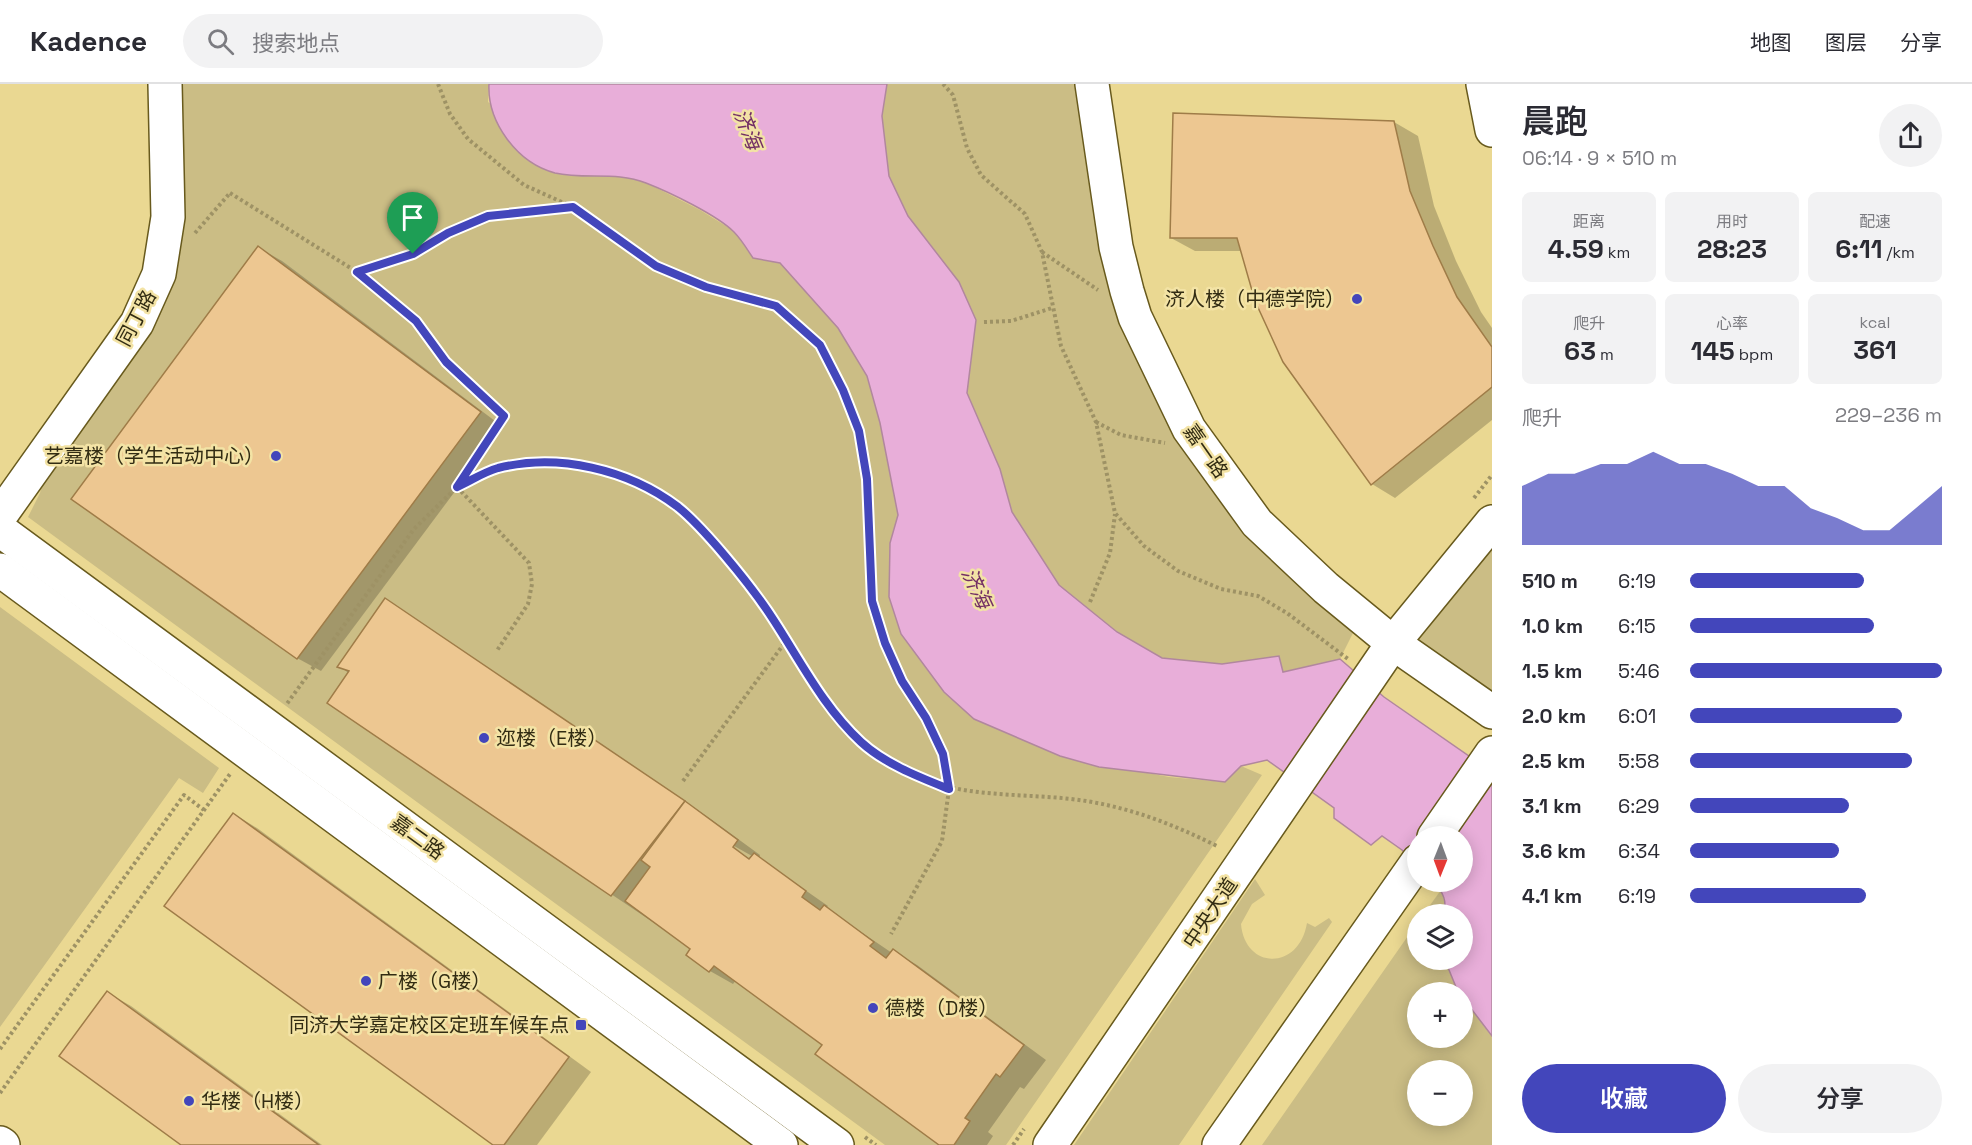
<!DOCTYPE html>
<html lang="zh">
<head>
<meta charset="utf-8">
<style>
	body { margin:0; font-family:"Space Grotesk","Noto Sans SC",sans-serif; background:#f2f2f3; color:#2b2b33; height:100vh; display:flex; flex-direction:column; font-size:22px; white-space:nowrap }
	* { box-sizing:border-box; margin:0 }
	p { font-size:20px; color:#7c7c81 }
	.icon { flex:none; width:33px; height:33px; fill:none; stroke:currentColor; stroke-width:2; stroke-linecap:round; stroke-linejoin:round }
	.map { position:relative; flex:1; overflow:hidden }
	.details { display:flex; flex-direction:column; background:#fff; width:480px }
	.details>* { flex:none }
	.needle { width:39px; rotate:181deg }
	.tools { position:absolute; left:1407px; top:742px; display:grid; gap:12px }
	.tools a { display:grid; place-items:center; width:66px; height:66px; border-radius:50%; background:#fff; box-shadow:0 3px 15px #0003; font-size:30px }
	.pin { position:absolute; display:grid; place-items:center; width:51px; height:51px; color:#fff; margin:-62px -26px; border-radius:50% 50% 50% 0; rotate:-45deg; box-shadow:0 0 6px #0007 }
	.pin .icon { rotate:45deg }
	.round { display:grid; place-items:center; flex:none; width:63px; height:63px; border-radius:32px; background:#f2f2f3 }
	.summary { display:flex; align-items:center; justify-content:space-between; height:102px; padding:0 30px }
	h1 { font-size:33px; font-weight:600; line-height:45px }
	.figures { display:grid; grid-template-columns:repeat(3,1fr); gap:9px; height:102px; padding:6px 30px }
	.figures div { display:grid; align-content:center; border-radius:9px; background:#f2f2f3; text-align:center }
	.figures b { font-size:26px; font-weight:600 }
	.figures small { font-size:16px; font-weight:400 }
	.figures p { font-size:16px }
	.chart { height:168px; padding:12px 30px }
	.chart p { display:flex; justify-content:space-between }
	.chart svg { width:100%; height:108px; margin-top:6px; fill:#4346bb; opacity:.7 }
	.action { display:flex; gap:12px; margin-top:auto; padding:12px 30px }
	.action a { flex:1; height:69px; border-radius:36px; background:#4346bb; color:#fff; font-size:24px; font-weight:600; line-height:69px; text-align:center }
	.action a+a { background:#f2f2f3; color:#2b2b33 }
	ul { padding:0 30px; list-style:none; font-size:20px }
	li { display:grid; grid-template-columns:96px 72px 1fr; align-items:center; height:45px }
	li i { height:15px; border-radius:8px; background:#4346bb }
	header { display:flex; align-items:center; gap:36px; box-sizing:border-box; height:84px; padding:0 30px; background:#fff; border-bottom:2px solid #e1e1e2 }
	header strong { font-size:28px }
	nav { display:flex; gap:33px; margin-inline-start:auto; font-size:21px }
	.search { width:420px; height:54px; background:#f2f2f3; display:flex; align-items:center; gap:15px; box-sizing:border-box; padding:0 21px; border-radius:33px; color:#7c7c81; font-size:22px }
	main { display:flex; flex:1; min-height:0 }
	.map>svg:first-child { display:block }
	.built { fill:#ead892; fill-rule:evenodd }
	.green { fill:#cbbd85; fill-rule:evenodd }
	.water { fill:#e8aed9; stroke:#b1879e; stroke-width:1.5 }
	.shadow { fill:#0003; fill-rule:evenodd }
	.building { fill:#edc791; stroke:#9f7c48; stroke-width:1.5 }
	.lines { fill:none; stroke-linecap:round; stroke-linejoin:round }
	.minor-casing { stroke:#685a1d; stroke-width:36 }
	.path { stroke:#9e9265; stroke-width:4; stroke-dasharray:3 3; stroke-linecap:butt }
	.minor { stroke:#fff; stroke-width:33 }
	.route-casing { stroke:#fff; stroke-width:12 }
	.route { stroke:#4346bb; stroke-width:8 }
	.poi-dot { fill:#4346bb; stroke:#f3e3a5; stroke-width:2 }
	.labels { text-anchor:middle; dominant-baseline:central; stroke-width:5; stroke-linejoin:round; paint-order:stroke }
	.poi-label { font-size:20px; fill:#322c13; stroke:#f3e3a5; text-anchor:start }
	.street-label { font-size:20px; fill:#322c13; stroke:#f3e3a5 }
	.water-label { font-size:21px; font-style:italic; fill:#732f65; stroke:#f3e3a5 }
</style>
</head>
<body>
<header>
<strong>Kadence</strong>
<div class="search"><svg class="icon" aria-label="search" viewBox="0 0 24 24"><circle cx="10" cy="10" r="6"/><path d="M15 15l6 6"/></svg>搜索地点</div>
<nav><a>地图</a><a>图层</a><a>分享</a></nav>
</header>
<main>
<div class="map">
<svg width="1492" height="1061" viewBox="0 0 1492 1061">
	<rect width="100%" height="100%" fill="#f3e3a5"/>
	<path class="built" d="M0,0H1492V1061H0ZM1418,753H1462V798H1418ZM1418,831H1462V876H1418ZM1418,909H1462V954H1418ZM1418,987H1462V1032H1418Z"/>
	<g class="green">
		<path d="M175,0H489L488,18L584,90L616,91L645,98L700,126L734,147L753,174L780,179L838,244L867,292L880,339L898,431L890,459L889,513L901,550L974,635L1060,672L1169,693L1224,698L1241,682L1262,691L1006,1061H885L28,433L40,409L45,388L142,257Z"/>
		<path d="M887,0H1078L1121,232L1354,547L1340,575L1282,588L1279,572L1222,580L1162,574L1117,548L1059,501L1012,428L1000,385L967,309L976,236L933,164L908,132L889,92L882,32Z"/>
		<path d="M1492,453V613L1411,553Z"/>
		<path d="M0,523L219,684L203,709L179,694L0,943Z"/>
		<path d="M1255,795L1265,811L1252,820L1241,840C1245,886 1299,887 1307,839L1315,843L1329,834L1332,838L1179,1061H1074Z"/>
		<path d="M1441,806L1446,823L1443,831H1423Z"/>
		<path d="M1417,839L1418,876H1445L1459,909H1418V954H1462L1463,914L1492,952V1061H1262ZM1418,987H1462V1032H1418Z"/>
	</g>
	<path class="water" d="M489,0H887L882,32L889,92L908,132L959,198L976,236L967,309L1000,385L1012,428L1059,501L1117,548L1162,574L1222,580L1279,572L1283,588L1340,575L1384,613L1492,688V952L1463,914L1462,909L1458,908L1445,876H1462V831H1443C1448,818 1443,808 1434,798H1462V753H1418L1417,781L1402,766L1382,752L1371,761L1334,734V724L1267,676L1241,682L1225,698L1099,683L1060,672L974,635L944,608L901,550L889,513L890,459L898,431L880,339L867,292L838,244L780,179L753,174C747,165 741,155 734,148C717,131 669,108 646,99C616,87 585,96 555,89C517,79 487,38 489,0Z"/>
	<g class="shadow">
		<path d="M1394,38L1418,52L1434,122L1456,177L1481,228L1492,244V336L1395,414L1372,400L1242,167H1195L1171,154Z"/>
		<path d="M259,164L282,177L503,343L321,587L297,574Z"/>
		<path d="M386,516L708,733L760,771L759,774L828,822L826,824L892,869L893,867L917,881L1046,976L1024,1005L1020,1003L988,1048L993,1052L987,1061H941L824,961L736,896L733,900L710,887L693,865L611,810L340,582ZM727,758L752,772V776L726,760Z"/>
		<path d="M234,730L257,744L591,988L537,1061H495Z"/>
		<path d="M108,909L131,922L322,1061H184Z"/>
	</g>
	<g class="building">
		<path d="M1173,29L1394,37L1410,107L1433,162L1457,213L1492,263V303L1371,401L1283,278L1255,217L1237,154H1170Z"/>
		<path d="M258,162L481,328L297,575L71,415Z"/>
		<path d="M385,514L685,717L611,812L327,619L349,587L337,583Z"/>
		<path d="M685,717L738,756L733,763L749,775L754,769L806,807L802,813L820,826L824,821L874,858L870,862L886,874L893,865L1024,961L1000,993L996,990L965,1034L970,1037L954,1061H939L815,970L822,961L714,882L709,888L686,871L690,865L625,817L650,783L641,776Z"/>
		<path d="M233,729L569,973L504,1061H493L164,822Z"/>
		<path d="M107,907L319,1061H181L59,972Z"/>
	</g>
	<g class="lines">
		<g class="minor-casing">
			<g id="minor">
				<path d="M1092,0L1116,163L1127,207L1135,233L1189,345L1257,439L1326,504L1393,559L1492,628"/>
				<path d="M1483,0L1492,46"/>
				<path d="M0,432L137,239L159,190L168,133L165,0"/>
				<path d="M0,446L837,1061"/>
				<path d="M0,486L781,1061"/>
				<path d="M1434,753L1492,669"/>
				<path d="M0,1059L3,1061"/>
				<path d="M1050,1061L1393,559L1492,438"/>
				<path d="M1219,1061L1418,777"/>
			</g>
		</g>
		<g class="path">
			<path d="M438,0L450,30L468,55L524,101L573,123L656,182L706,203L776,222L820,261L843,306L859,347L867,395L872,517L885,559L902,597L926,634L943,670L949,705L942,757L891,850"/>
			<path d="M943,0L953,11L967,64L981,91L1025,130L1042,168L1061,262L1096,338L1115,429L1144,462L1178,487L1221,505L1258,512L1287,529L1348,575"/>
			<path d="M230,109L357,188L416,237L446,278L504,332L457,403L414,445L286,621"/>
			<path d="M195,149L230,109"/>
			<path d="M1042,168L1098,206"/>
			<path d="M355,186L413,170L448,149L488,132L572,123"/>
			<path d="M984,238L1011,237L1052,224"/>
			<path d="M1096,338L1121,351L1165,359"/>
			<path d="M457,403C470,397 484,387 498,384C562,369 623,385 676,422C699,439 717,465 735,487C746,499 758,512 767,526C809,588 842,658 914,691C963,714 1018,709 1071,715C1124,721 1171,739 1219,763"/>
			<path d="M457,403L529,479L532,500L528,520L496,568"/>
			<path d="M1474,414L1492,391"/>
			<path d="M1090,518L1110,469L1115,430"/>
			<path d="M683,697L786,557"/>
			<path d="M0,965L184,711L204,726"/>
			<path d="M0,1009L230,690"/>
			<path d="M865,1053L876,1061"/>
			<path d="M1013,1061L1024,1045"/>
		</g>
		<use href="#minor" class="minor"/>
	</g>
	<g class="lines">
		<g class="route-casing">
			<path id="route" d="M573,123L656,182L706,203L776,222L820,261L843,306L859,347L867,395L872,517L885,559L902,597L926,634L943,670L949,705C919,693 885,680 861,658C821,621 797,570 767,526C747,497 704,444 678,423C628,385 558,369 498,384C484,388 470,397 457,403L504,332L446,278L416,237L357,188L413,170L448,149L488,132Z"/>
		</g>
		<use href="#route" class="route"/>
	</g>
	<g class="poi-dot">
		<circle cx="1357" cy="215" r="6"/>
		<circle cx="276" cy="372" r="6"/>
		<circle cx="484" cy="654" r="6"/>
		<circle cx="366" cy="897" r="6"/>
		<circle cx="873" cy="924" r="6"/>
		<rect x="575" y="935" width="12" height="12" rx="3"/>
		<circle cx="189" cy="1017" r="6"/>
	</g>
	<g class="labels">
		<g class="poi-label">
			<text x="1345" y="215" text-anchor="end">济人楼（中德学院）</text>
			<text x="264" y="372" text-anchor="end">艺嘉楼（学生活动中心）</text>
			<text x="496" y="654">迩楼（E楼）</text>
			<text x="378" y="897">广楼（G楼）</text>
			<text x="885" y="924">德楼（D楼）</text>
			<text x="569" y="941" text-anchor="end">同济大学嘉定校区定班车候车点</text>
			<text x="201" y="1017">华楼（H楼）</text>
		</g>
		<g class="street-label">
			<text transform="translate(136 234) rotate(-62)">同丁路</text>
			<text transform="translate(1206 367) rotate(55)">嘉一路</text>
			<text transform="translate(418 753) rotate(36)">嘉二路</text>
			<text transform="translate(1210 829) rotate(-56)">中央大道</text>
		</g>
		<g class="water-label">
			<text transform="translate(748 45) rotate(68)">济海</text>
			<text transform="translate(977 504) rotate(65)">济海</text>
		</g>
	</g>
</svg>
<div class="tools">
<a><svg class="needle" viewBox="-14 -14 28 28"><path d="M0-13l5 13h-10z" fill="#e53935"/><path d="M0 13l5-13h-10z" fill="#7c7c81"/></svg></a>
<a><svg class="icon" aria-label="layers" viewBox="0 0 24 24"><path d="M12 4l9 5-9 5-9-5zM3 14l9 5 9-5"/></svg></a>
<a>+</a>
<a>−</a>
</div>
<div class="pin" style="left:413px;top:170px;background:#1e9e55"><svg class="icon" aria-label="arrive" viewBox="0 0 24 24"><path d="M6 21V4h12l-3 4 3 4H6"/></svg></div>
</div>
<section class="details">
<div class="summary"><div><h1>晨跑</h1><p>06:14 · 9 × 510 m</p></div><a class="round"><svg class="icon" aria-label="share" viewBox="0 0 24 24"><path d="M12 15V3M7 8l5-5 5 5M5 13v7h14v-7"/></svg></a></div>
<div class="figures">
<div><p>距离</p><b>4.59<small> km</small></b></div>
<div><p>用时</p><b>28:23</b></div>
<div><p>配速</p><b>6:11<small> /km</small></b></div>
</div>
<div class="figures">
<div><p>爬升</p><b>63<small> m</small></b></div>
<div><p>心率</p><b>145<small> bpm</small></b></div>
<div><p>kcal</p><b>361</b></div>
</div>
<div class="chart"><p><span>爬升</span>229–236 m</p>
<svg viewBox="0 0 160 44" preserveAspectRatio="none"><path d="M0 44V20L10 15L20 15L30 11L40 11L50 6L60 11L70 11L80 15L90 20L100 20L110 29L120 33L130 38L140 38L150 29L160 20V44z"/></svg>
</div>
<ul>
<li><b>510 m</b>6:19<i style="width:69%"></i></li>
<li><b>1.0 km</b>6:15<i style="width:73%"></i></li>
<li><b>1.5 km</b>5:46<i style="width:100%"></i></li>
<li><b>2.0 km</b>6:01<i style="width:84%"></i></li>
<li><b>2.5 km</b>5:58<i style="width:88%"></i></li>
<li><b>3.1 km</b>6:29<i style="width:63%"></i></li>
<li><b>3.6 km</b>6:34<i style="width:59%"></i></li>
<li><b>4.1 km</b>6:19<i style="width:70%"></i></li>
</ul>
<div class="action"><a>收藏</a><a>分享</a></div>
</section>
</main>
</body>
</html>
